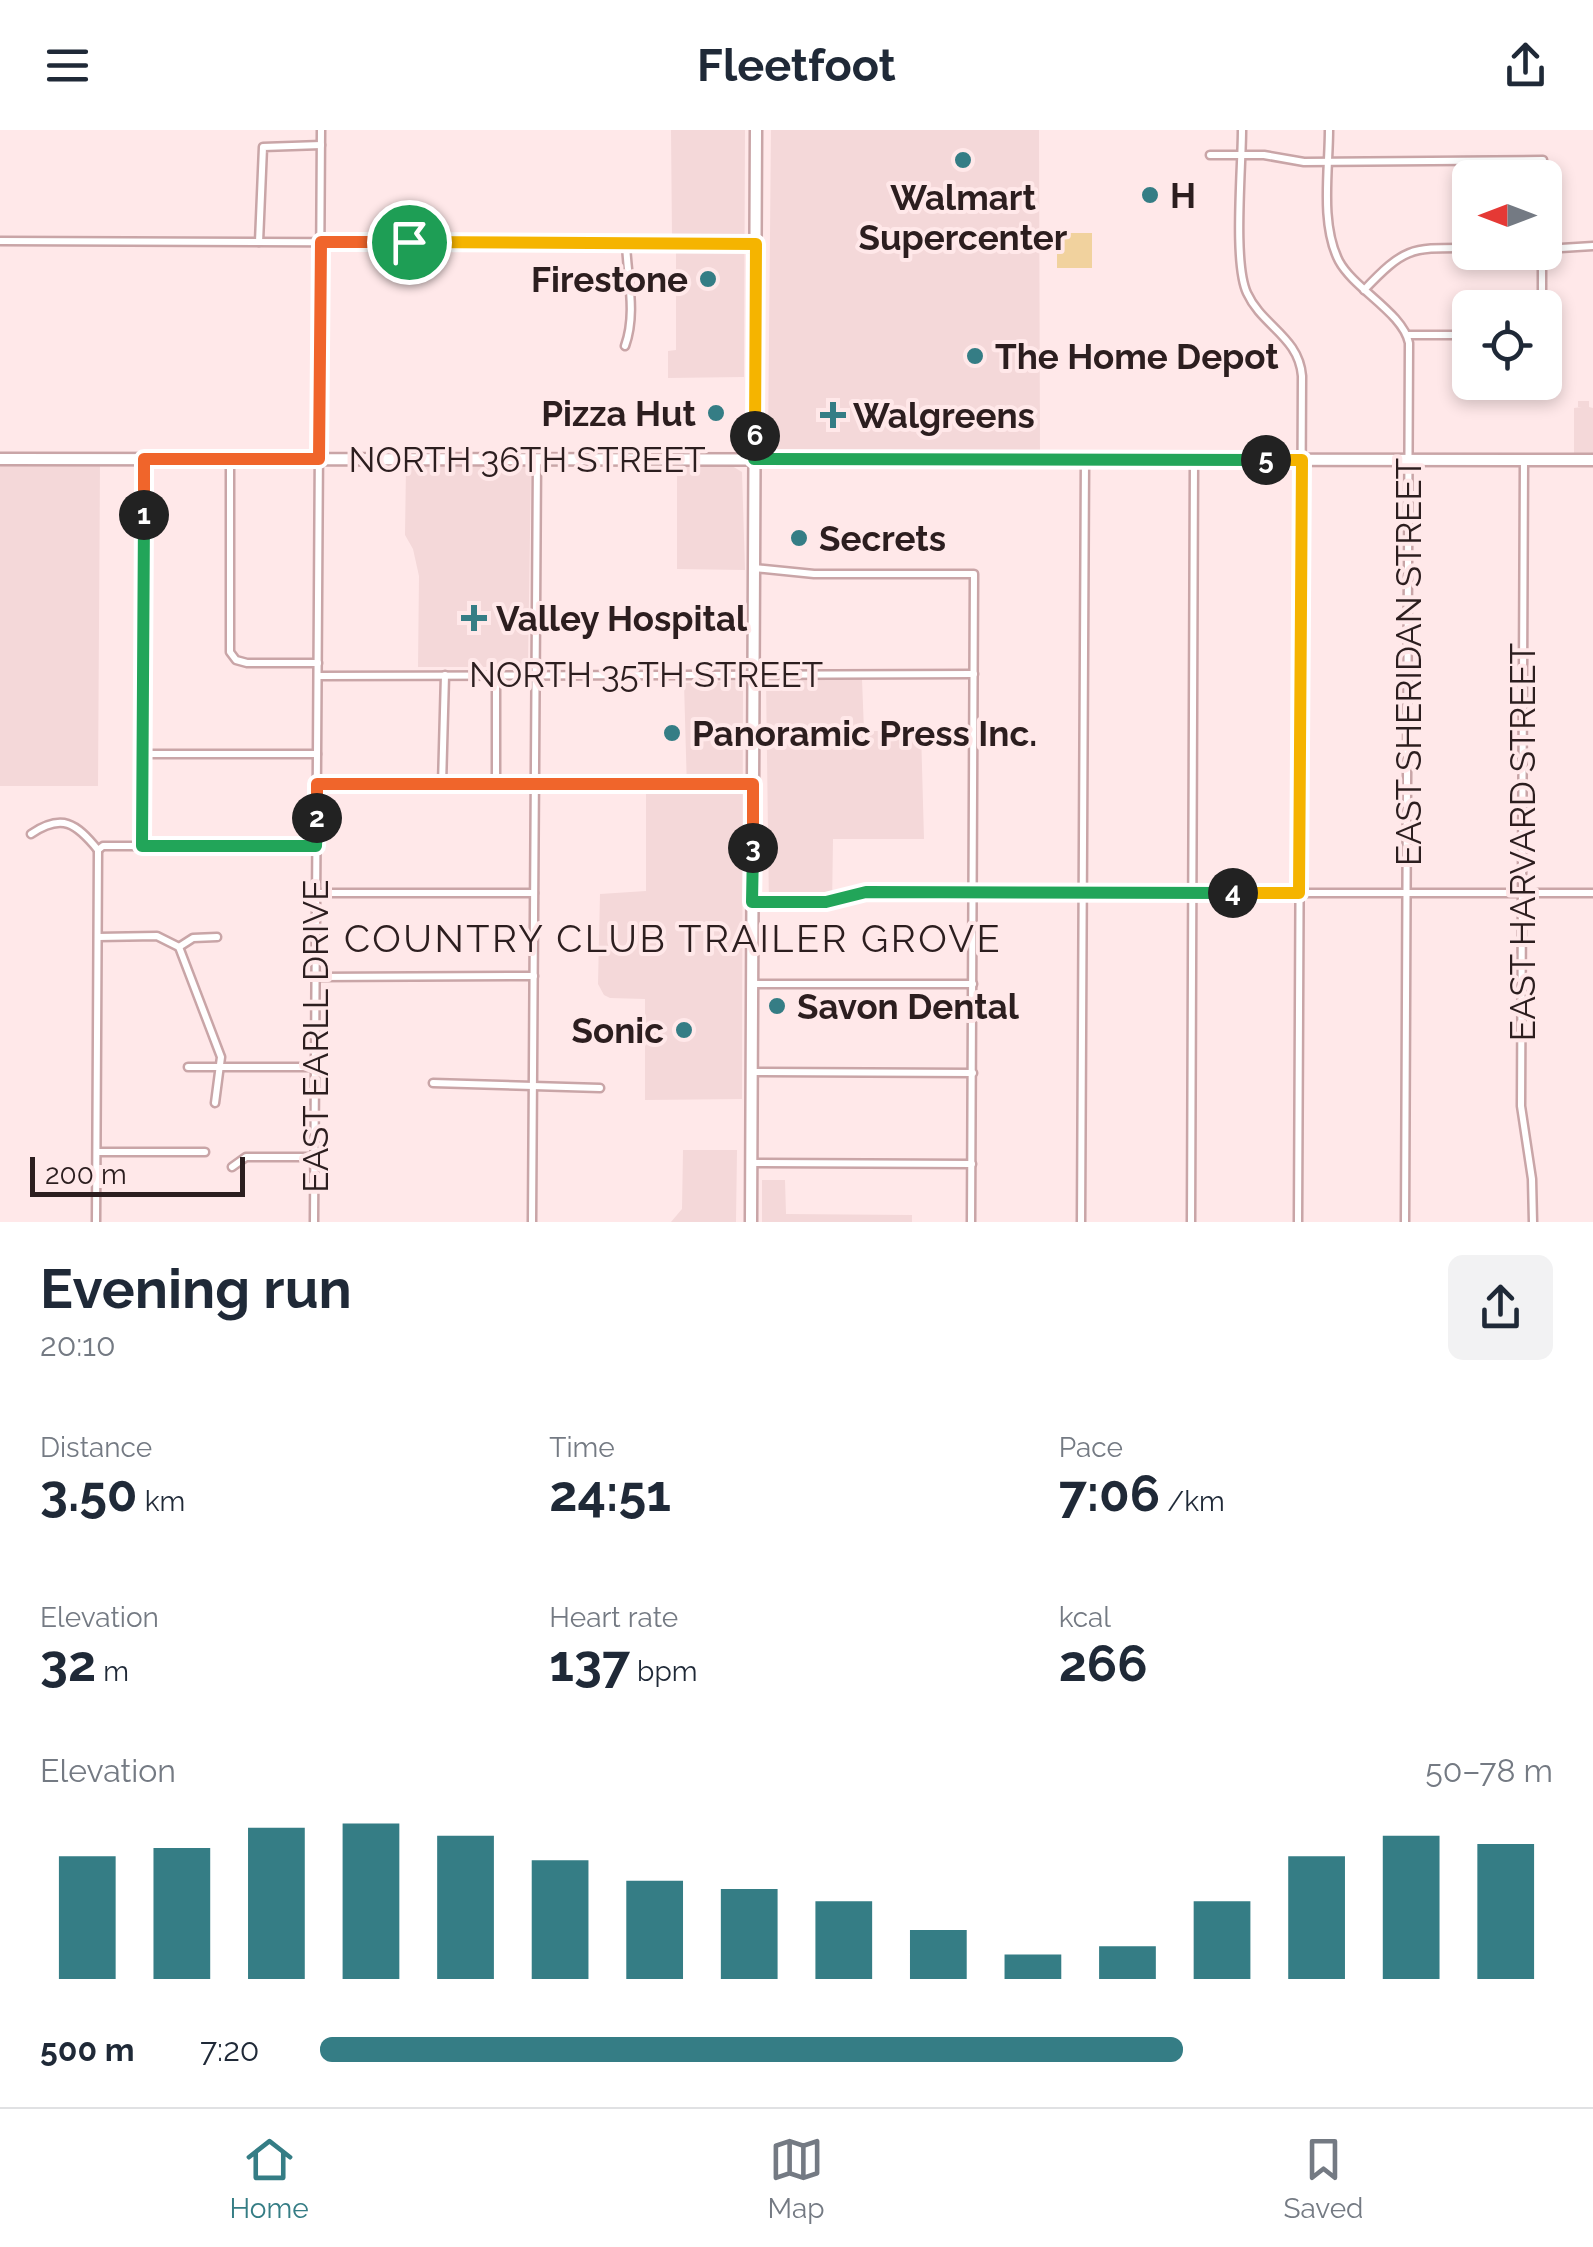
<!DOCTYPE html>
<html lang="en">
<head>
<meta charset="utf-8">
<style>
	body { margin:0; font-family:Raleway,sans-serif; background:#f2f2f3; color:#1f2937; height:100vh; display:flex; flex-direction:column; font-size:38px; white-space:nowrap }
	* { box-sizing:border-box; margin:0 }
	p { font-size:32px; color:#747a83 }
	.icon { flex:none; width:55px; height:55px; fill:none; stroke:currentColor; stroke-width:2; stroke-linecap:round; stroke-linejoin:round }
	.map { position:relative; height:1092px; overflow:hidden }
	.drawer { display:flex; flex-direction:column; background:#fff; flex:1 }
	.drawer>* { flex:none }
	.needle { width:65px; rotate:270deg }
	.controls { position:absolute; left:1452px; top:30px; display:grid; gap:20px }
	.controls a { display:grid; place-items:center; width:110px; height:110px; border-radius:15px; background:#fff; box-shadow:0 5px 15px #0003; font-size:50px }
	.scale { position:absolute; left:30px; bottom:25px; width:215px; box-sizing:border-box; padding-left:10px; border:5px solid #2c1e1f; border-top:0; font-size:28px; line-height:35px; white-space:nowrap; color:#2c1e1f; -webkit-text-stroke:8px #ffe8e9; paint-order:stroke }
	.pin { position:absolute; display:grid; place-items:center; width:85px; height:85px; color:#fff; margin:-42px; border:5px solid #fff; border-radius:50%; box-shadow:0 2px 10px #0007 }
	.km { position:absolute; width:50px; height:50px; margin:-25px; border-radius:50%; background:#222; color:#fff; font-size:28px; line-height:50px; text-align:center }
	.round { display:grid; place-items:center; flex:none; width:105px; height:105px; border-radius:15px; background:#f2f2f3 }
	.headline { display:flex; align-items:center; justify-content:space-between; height:170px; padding:0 40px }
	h1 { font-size:55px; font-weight:700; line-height:75px }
	.metrics { display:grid; grid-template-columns:repeat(3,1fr); gap:15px; height:170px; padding:10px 40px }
	.metrics div { display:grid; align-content:center }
	.metrics b { font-size:50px; font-weight:700 }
	.metrics small { font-size:28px; font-weight:400 }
	.metrics p { font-size:28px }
	.chart { height:280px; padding:20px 40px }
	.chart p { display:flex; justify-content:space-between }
	.chart svg { width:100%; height:180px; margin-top:10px; stroke:#357d85; stroke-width:6 }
	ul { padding:0 40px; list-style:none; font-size:32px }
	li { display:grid; grid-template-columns:160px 120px 1fr; align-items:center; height:75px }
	li i { height:25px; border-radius:12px; background:#357d85 }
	header { display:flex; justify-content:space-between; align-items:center; height:130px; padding:0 40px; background:#fff; font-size:45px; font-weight:700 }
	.tab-bar { display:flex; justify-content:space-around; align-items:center; height:140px; border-top:2px solid #e0e1e3; background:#fff; font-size:28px; color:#747a83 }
	.tab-bar a { display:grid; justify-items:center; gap:5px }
	.tab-bar .active { color:#357d85 }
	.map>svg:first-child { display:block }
	.built { fill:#f4d8d9 }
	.green { fill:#f1d29e }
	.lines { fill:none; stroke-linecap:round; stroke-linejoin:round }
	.street-casing { stroke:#c9a5a7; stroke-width:11 }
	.secondary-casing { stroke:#c9a5a7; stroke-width:15 }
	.street { stroke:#fff; stroke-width:6 }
	.secondary { stroke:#fff; stroke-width:10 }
	.split-1-casing { stroke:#fff; stroke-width:20 }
	.split-2-casing { stroke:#fff; stroke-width:20 }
	.split-3-casing { stroke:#fff; stroke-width:20 }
	.split-4-casing { stroke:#fff; stroke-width:20 }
	.split-5-casing { stroke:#fff; stroke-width:20 }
	.split-6-casing { stroke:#fff; stroke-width:20 }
	.split-7-casing { stroke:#fff; stroke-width:20 }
	.split-1 { stroke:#f0652b; stroke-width:12 }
	.split-2 { stroke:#22a559; stroke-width:12 }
	.split-3 { stroke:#f0652b; stroke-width:12 }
	.split-4 { stroke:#22a559; stroke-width:12 }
	.split-5 { stroke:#f5b400; stroke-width:12 }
	.split-6 { stroke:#22a559; stroke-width:12 }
	.split-7 { stroke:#f5b400; stroke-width:12 }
	.poi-dot { fill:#357d85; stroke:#ffe8e9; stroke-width:4 }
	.labels { text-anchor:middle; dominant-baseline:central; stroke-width:8; stroke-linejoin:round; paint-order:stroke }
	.poi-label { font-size:35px; font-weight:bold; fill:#2c1e1f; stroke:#ffe8e9; text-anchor:start }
	.street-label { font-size:35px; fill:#2c1e1f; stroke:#ffe8e9 }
	.neighbourhood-label { font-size:38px; letter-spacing:2.5px; fill:#2c1e1f; stroke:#ffe8e9 }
</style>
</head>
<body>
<header><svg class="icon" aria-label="menu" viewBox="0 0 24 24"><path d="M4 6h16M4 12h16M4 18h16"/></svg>Fleetfoot<svg class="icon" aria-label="share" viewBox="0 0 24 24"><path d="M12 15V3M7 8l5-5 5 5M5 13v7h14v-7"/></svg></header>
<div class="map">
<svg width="1593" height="1092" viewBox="0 0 1593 1092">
	<rect width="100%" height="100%" fill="#ffe8e9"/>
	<g class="built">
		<path d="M671,0H745L744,247L668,248V221L676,220V119L672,108Z"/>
		<path d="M771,0H1039L1040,322L778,319L768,316Z"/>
		<path d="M1578,271H1589V277L1593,278V323H1574V278L1582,277H1578Z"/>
		<path d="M100,334L98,656H0V335Z"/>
		<path d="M677,335L732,336L742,342L745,440L677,439Z"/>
		<path d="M525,336L531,340L528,534L521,537H418L419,446L413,419L405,405L406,337Z"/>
		<path d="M862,549L864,601H921L924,709H833L832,778H769L766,550Z"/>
		<path d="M738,551L743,553L742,969L645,970V869L610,868L604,865L598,854L600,764L646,761V660H687L684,553Z"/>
		<path d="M683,1020H737L736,1092H671L682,1079Z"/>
		<path d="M762,1050H785L786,1084L912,1085V1092H762Z"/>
	</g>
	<rect class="green" x="1057" y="103" width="35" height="35"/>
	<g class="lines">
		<g class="street-casing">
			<g id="street">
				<path d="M1242,0C1242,38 1233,133 1247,163C1262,196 1299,207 1302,246L1298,1092"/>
				<path d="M1329,0C1329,40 1320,94 1339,131C1354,159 1403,183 1409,213L1405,1092"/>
				<path d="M1210,25H1264L1304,32L1543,30L1542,48"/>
				<path d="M0,111L756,114"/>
				<path d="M259,112L263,17L321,15"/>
				<path d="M1545,119L1593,116"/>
				<path d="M1542,122V178"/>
				<path d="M1364,160C1406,116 1411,118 1470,118"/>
				<path d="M1407,205H1470"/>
				<path d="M625,216C637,183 627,147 626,113"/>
				<path d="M230,330V522L236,530L247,533H318"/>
				<path d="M1524,330L1521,976L1532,1049L1533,1092"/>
				<path d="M754,438L814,444H974L971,1092"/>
				<path d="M318,546L974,544"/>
				<path d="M142,624H317"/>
				<path d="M317,654L752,653"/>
				<path d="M442,655L445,545"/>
				<path d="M496,655V546"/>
				<path d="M31,704C62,683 76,693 98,720"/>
				<path d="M142,716L144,329"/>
				<path d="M98,720L103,716H317"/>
				<path d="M316,763H534"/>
				<path d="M753,772H826L866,763H1593"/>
				<path d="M98,807L157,806L179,817"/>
				<path d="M179,817L221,927L215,973"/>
				<path d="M179,817L193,808L217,807"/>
				<path d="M316,847L534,846"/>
				<path d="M752,854H973"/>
				<path d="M188,937H315"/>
				<path d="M752,942L973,943"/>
				<path d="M433,953L600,958"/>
				<path d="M97,1022H205"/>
				<path d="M751,1033L972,1034"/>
				<path d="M232,1037L246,1027H314"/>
				<path d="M96,1092L98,720"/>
				<path d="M314,1092L321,0"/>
				<path d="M532,1092L537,329"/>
				<path d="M1081,1092L1085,329"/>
				<path d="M1191,1092L1194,329"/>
			</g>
		</g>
		<g class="secondary-casing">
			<g id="secondary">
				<path d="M0,329L1593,330"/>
				<path d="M751,1092L756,0"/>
			</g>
		</g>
		<use href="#street" class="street"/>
		<use href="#secondary" class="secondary"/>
	</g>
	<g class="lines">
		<g class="split-1-casing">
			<path id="split-1" d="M144,385V329H319L321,112H409"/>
		</g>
		<g class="split-2-casing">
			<path id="split-2" d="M144,385L142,716H316L317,688"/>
		</g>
		<g class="split-3-casing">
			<path id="split-3" d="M317,688V654H753V718"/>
		</g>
		<g class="split-4-casing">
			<path id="split-4" d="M753,718L752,772H826L866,762L1233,763"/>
		</g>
		<g class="split-5-casing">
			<path id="split-5" d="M1233,763H1299L1302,330H1266"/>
		</g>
		<g class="split-6-casing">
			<path id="split-6" d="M755,306L754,329L1266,330"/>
		</g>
		<g class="split-7-casing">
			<path id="split-7" d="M409,112L756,114L755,306"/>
		</g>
		<use href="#split-1" class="split-1"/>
		<use href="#split-2" class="split-2"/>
		<use href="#split-3" class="split-3"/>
		<use href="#split-4" class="split-4"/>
		<use href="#split-5" class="split-5"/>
		<use href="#split-6" class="split-6"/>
		<use href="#split-7" class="split-7"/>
	</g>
	<g class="poi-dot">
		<circle cx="963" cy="30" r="10"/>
		<circle cx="1150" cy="65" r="10"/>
		<circle cx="708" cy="149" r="10"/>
		<circle cx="975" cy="226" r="10"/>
		<circle cx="716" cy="283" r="10"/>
		<path d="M828 270h10v10h10v10h-10v10h-10v-10h-10v-10h10z"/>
		<circle cx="799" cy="408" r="10"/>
		<path d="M469 473h10v10h10v10h-10v10h-10v-10h-10v-10h10z"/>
		<circle cx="672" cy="603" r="10"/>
		<circle cx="777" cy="876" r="10"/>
		<circle cx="684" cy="900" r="10"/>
	</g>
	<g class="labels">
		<g class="poi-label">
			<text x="1170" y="65">H</text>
			<text x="963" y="67" text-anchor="middle">Walmart<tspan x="963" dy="40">Supercenter</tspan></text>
			<text x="688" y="149" text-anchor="end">Firestone</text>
			<text x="995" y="226">The Home Depot</text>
			<text x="696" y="283" text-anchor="end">Pizza Hut</text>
			<text x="853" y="285">Walgreens</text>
			<text x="819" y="408">Secrets</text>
			<text x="496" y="488">Valley Hospital</text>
			<text x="692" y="603">Panoramic Press Inc.</text>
			<text x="797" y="876">Savon Dental</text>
			<text x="664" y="900" text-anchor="end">Sonic</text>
		</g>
		<g class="street-label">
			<text x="527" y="329">NORTH 36TH STREET</text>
			<text transform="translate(1408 532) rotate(-90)">EAST SHERIDAN STREET</text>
			<text x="646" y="544">NORTH 35TH STREET</text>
			<text transform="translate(1522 712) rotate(-90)">EAST HARVARD STREET</text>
			<text transform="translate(315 906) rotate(-90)">EAST EARLL DRIVE</text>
		</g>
		<g class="neighbourhood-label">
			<text x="673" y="808">COUNTRY CLUB TRAILER GROVE</text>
		</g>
	</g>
</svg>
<div class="controls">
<a><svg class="needle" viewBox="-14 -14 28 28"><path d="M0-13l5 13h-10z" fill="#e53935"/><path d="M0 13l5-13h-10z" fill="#747a83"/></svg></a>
<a><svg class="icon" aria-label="locate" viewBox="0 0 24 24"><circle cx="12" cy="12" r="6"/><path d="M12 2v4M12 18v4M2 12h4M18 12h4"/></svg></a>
</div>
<div class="scale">200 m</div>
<div class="pin" style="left:409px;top:112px;background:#1e9e55"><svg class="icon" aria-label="arrive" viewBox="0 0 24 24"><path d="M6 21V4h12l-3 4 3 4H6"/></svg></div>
<b class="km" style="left:144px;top:385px">1</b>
<b class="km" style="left:317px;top:688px">2</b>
<b class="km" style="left:753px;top:718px">3</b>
<b class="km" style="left:1233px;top:763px">4</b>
<b class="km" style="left:1266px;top:330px">5</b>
<b class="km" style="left:755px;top:306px">6</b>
</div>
<section class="drawer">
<div class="headline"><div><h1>Evening run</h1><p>20:10</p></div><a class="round"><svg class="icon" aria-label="share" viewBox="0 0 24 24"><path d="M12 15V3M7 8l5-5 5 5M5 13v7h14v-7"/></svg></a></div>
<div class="metrics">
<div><p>Distance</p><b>3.50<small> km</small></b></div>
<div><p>Time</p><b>24:51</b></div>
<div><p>Pace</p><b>7:06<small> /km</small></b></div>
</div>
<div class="metrics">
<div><p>Elevation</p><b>32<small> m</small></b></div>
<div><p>Heart rate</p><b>137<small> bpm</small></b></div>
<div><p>kcal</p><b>266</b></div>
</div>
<div class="chart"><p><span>Elevation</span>50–78 m</p>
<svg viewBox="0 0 160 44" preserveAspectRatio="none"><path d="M5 44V14M15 44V12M25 44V7M35 44V6M45 44V9M55 44V15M65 44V20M75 44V22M85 44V25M95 44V32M105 44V38M115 44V36M125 44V25M135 44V14M145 44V9M155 44V11"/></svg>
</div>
<ul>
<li><b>500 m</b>7:20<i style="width:70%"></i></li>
</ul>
</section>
<nav class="tab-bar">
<a class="active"><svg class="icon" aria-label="home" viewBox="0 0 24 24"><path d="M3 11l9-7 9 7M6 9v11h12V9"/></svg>Home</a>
<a><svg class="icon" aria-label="map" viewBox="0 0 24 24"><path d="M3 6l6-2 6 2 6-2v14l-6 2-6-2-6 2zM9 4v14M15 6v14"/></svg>Map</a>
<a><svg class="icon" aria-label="saved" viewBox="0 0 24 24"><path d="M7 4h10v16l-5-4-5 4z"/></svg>Saved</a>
</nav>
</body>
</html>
